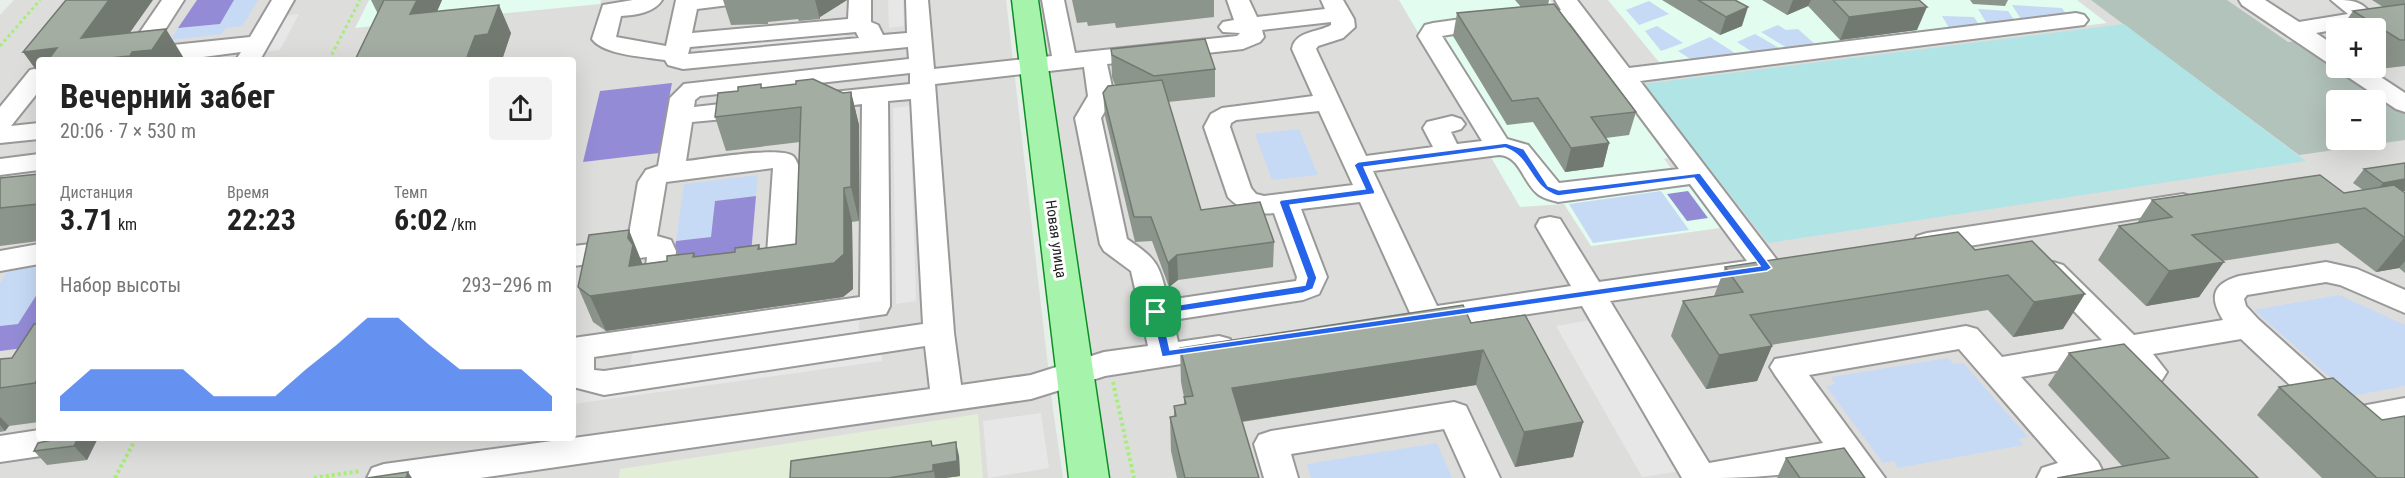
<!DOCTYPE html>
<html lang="ru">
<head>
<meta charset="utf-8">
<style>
	body { margin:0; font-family:"Roboto Condensed",sans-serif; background:#f2f2f2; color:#222; height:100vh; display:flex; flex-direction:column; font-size:22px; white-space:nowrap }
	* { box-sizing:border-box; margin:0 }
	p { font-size:20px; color:#767676 }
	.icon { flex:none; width:33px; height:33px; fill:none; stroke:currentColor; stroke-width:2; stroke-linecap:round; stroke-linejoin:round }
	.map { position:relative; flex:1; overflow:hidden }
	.sheet { position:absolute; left:36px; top:57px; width:540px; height:384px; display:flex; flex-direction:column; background:#fff; border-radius:6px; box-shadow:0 6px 24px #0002 }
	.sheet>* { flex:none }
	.buttons { position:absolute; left:2326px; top:18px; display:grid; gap:12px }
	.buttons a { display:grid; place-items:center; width:60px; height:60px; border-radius:6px; background:#fff; box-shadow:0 6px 24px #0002; font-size:30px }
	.pin { position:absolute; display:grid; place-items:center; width:51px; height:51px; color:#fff; margin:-26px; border-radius:12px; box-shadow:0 3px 9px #0006 }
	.round { display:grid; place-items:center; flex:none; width:63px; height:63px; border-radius:6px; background:#f2f2f2 }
	.headline { display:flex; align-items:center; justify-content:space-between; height:102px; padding:0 24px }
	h1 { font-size:33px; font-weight:700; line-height:45px }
	.figures { display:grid; grid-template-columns:repeat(3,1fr); gap:9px; height:102px; padding:6px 24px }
	.figures div { display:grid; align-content:center }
	.figures b { font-size:30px; font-weight:700 }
	.figures small { font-size:16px; font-weight:400 }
	.figures p { font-size:16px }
	.chart { height:168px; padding:12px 24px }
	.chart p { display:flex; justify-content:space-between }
	.chart svg { width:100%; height:108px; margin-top:6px; fill:#2563eb; opacity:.7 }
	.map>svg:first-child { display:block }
	.residential { fill:#dddddc; fill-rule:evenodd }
	.commercial { fill:#e2eed7 }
	.education { fill:#e2fcef }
	.construction { fill:#b2c3bb; fill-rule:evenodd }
	.grass { fill:#b1e4e5 }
	.park { fill:#c7daf5 }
	.pitch { fill:#948bd7 }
	.parking { fill:#e7e7e7 }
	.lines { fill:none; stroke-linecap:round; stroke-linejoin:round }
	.minor-casing { stroke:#999; stroke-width:4 }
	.major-casing { stroke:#0d8e24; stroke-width:3 }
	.path-far1 { stroke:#a6ee78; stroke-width:3; stroke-dasharray:3 3; stroke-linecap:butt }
	.path { stroke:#a6ee78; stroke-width:4; stroke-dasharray:3 3; stroke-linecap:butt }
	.minor { fill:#fff; fill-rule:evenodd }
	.major { fill:#a6f4ac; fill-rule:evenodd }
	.wall { fill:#8c958b }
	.shaded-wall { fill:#727971 }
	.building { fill:#a3ada2; stroke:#727971; stroke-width:1.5 }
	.route { fill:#2563eb; stroke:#fff; stroke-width:1.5; fill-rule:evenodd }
	.labels { text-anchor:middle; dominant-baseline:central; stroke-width:6; stroke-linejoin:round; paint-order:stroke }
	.street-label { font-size:15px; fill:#1f1f1f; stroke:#fff }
</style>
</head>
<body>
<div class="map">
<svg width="2405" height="478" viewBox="0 0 2405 478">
	<rect width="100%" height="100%" fill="#e6efe8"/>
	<g class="residential">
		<path d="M14,0H1006L1053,410L1063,478H0V15ZM39,60H573V438H39Z"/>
		<path d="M1038,0H2405V478H1107ZM2337,28H2376V68H2337ZM2337,100H2376V140H2337Z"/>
	</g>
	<path class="commercial" d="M978,414L983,478H619L620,469Z"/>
	<g class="education">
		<path d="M369,0H601L600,4L355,28Z"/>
		<path d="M1399,0H1550L1668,158L1664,159L1685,187L1689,186L1720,228L1591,246L1564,204L1520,207Z"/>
		<path d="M1608,0H2077L2107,23L1672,78Z"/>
	</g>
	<path class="construction" d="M2091,0H2227L2288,42L2298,41L2405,114V140L2299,155ZM2337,100H2376V140H2337Z"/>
	<path class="grass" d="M2124,24L2306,161L1768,243L1643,84Z"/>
	<g class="park">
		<path d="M234,0H258L243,26L226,28L222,34L170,40L178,28L220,24Z"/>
		<path d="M1649,1L1669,14L1639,25L1626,10Z"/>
		<path d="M2012,5L2062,8L2069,18L2024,24Z"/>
		<path d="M1978,9L2008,11L2017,24L1989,27Z"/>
		<path d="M1942,16L1974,17L1981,28L1951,31Z"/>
		<path d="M1778,25L1786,30L1798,29L1816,45L1787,48L1761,32Z"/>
		<path d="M1657,26L1683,43L1661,51L1645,31Z"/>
		<path d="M1755,34L1781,49L1754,53L1737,42Z"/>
		<path d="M1710,37L1738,55L1692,60L1678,51Z"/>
		<path d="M1299,129L1318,175L1272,180L1255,134Z"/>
		<path d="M758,175L756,196L715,201L711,237L676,241L684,184Z"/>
		<path d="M1661,191L1689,230L1593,243L1569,204Z"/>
		<path d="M39,262V291L18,324L0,326V283L12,265Z"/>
		<path d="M2339,295L2405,325V386L2351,396L2254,310Z"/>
		<path d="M1948,358L1954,364L1963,363L2028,437L2018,439L2023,445L1898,468L1894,461L1883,463L1826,386L1835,384L1831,377Z"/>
		<path d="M1437,443L1452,478H1311L1307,464Z"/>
	</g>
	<g class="pitch">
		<path d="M197,0H234L220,24L178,28Z"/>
		<path d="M672,83L659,153L583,162L600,91Z"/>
		<path d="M1688,191L1708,218L1687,221L1667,194Z"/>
		<path d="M756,196L751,254L672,264L676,241L711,237L715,201Z"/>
		<path d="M39,291V346L0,351V326L18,324Z"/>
	</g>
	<g class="parking">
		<path d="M888,0H903L904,26L889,28Z"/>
		<path d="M299,14L280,50L264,52L284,16Z"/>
		<path d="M846,30V37L702,51L703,44Z"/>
		<path d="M910,106L916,301L896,304L893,108Z"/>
		<path d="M859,320V350L882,347V361L573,404V389L627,381L633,350Z"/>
		<path d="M1591,320L1681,471L1642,477L1556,326Z"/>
		<path d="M1041,413L1049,468L988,478L983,421Z"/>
	</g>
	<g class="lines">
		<g class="minor-casing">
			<g id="minor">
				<path d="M162,0H184L154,47L250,37L272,0H294L260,60H238L237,58L241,52C205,56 166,65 131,56L127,51Z"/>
				<path d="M633,0H662C654,13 635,15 621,16L616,37L666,46L676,0H732L729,5L697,9L692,33L848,19L849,0H871V22L878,25L883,35L907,33L906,0H928L934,69L1052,56L1042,0H1064L1075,53L1237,36L1240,33L1223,32L1219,27L1223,22L1234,20L1227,0H1249L1257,17L1325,9L1321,0H1343L1354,19L1355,27L1343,38L1318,46L1316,49L1366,156L1433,147L1423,128L1427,122L1452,116L1461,119L1465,124L1461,129L1451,132L1457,144L1482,141L1418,36L1425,25L1433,23L1511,12L1530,13L1561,10L1555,0H1577L1629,68L2076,13L2084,15L2088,20L2084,25L1640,81L1783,268L1778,275L1768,278L1610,301L1709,463L1823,443L1775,375L1770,367L1775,359L1966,326L1977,329L2002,357L2102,340L2043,279L2038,272L2043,265L2053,262L2063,265L2134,335L2223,320C2209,297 2212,284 2239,276L2326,262L2357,269L2405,290V313L2340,285L2326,282L2247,295L2244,299L2246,306L2258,319L2356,407L2405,398V424L2350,434L2338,430L2241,339L2153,354L2167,372L2162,380C2142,387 2134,374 2120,360L2021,377L2098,462L2103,472L2100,478H2037L2042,468L2058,463L1959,349L1809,375L1885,478H1849L1837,462L1835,465C1785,478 1733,478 1682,478L1582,306L1428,329L1416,326L1360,202L1301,209L1327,277L1319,294L1303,300L1173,320L1178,342L1219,336L1230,339L1235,347L1230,355L1219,358L1105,376L1031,399L480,478H367L372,468L384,464L930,389L925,346L604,395L573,387V338L860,297L862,104L813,110L804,107L800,102L804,97L813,94L910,84V73L700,96L695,100L694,107L756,100L765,103L769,108L765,113L756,116L692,122L686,161C706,159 779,146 793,156C796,159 798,164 799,168L795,256L785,271L757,277L747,274L742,267L747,260L767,254L773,168L666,182L657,236L671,240L676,251L675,268L692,270L697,277L692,284C680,288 649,296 645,276C644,271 647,263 647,257L573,266V246L628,240L638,182L646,170L658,166L670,98L684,84L909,59L908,47L683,69L668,65L665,60C646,57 603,55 592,39L603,5ZM1331,22V25C1317,33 1295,31 1292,49L1313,96L1222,108L1211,114L1204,127L1228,197C1240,210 1257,215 1274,213L1297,277L1296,281L1168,300C1159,264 1158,260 1127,239L1101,118L1114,96L1107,64L1243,49L1260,42L1264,37L1262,30ZM1570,23L1679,169L1559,183L1528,145L1507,139L1442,36C1484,28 1527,27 1570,23ZM856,32L859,38L688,54L690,47ZM1084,67L1088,96L1075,118L1100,244L1104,251L1131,271L1148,346L1104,352L1031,375L961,385L954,333L935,84ZM911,99L923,324L604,371L594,370V357L886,314L890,306L888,101ZM1319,111L1353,185L1264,196L1256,194L1251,188L1230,127L1231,123L1236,120ZM1499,155C1521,156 1523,184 1539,195C1545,199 1552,200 1558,202L1690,184L1747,261L1599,282L1560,219L1550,217L1540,219L1536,226L1571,286L1437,306L1373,171Z"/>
				<path d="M2239,0H2265L2299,22L2348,14L2331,0C2354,0 2361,0 2375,18L2371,23L2316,33L2337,47V65L2328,63L2242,5Z"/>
				<path d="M39,68V91L11,126L39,123V139L0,143V107L30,70Z"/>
				<path d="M2339,68H2367L2405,93V112L2396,109L2342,73Z"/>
				<path d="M39,154V170L0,175V159Z"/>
				<path d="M2183,194L2193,197L2197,203L2193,209L1927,253L1917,250L1913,243L1917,236L1927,233Z"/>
				<path d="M39,244V264L0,271V251Z"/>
				<path d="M1454,402L1466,406L1500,478H1466L1444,429L1291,454L1298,478H1264L1254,444L1259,435L1271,431Z"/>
				<path d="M39,430V438H92L87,447L75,451L0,462V436Z"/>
			</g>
		</g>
		<g class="major-casing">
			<path id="major" d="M1012,0H1038L1109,478H1069Z"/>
		</g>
		<g class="path-far1">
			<path d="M0,46L40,0"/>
			<path d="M329,60L360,0"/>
		</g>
		<g class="path">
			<path d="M1113,382L1134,478"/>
			<path d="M115,478L136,438"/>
			<path d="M314,478L360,471"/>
		</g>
		<use href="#minor" class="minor"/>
		<use href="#major" class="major"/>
	</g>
	<g class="wall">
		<path d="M371,0H442L437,11L511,33L502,60H355L378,14Z"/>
		<path d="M723,0H847L820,17V19L799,21L798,19L768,22V24L731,25Z"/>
		<path d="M1072,0H1214V17L1116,28L1115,23L1088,26L1087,22L1077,23Z"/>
		<path d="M1515,0H1549L1548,5L1636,112L1629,135L1606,138L1609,143L1603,167L1565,172L1533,122L1507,125L1453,36L1457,13L1521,7Z"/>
		<path d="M1662,0H1735L1742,26L1720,35Z"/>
		<path d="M1762,0H1919L1917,30L1840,40L1808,6L1787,15Z"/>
		<path d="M1970,0H2008L2005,6L1973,4Z"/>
		<path d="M2372,0H2405V66L2379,69L2376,67V28H2341L2353,11L2383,7Z"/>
		<path d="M2337,35V42L2334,40Z"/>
		<path d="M1111,49L1215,69V97L1168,102L1201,210L1274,242L1273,267L1178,280L1169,287L1152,241L1135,242L1105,116L1103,93L1116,85L1114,83L1112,77Z"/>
		<path d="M762,88L843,93L851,92L859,125V221L852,222L853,289L843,297L606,331L593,322L578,287L642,264L796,244L800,142L726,151L715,117Z"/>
		<path d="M2405,163V191L2402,192L2405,193V273L2399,268L2376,272L2338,243L2222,261L2199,297L2146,306L2098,260L2119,226L2137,223L2152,200L2344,193L2363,190L2353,183L2364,169Z"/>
		<path d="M39,174V241L0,246V178Z"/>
		<path d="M2032,241L2063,329L2013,337L1988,310L1771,345L1772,346L1757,381L1706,389L1671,336L1683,301L1714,296L1725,267L1975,250Z"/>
		<path d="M1471,323L1583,422L1573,457L1515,467L1476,385L1242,422L1259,478H1177L1171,451L1170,417L1174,416V406L1184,404V397L1181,382L1180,348Z"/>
		<path d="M39,324V422L9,426L5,431L0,432V359L12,358Z"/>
		<path d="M2069,353L2258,478L2122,466L2048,385Z"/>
		<path d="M2279,387L2382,420L2405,478H2322L2257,415Z"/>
		<path d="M97,440L87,460L47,465L34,451Z"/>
		<path d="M933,446L959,456L960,476L945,478H790Z"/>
		<path d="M1786,458L1865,478H1777Z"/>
	</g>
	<g class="shaded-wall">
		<path d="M109,0H153L112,58L132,52L166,29L185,60H90L81,38Z"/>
		<path d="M417,0H442L424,42L410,14Z"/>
		<path d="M815,0H847L820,17V19Z"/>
		<path d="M1793,0H1811L1808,6L1787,15Z"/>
		<path d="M499,5L511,33L502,60H466L475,36Z"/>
		<path d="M1748,7L1742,26L1720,35L1726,17Z"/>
		<path d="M1927,7L1917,30L1840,40L1849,17Z"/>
		<path d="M57,48L65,60H39V74L23,52Z"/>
		<path d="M851,92L859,125V221L851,187Z"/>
		<path d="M1609,143L1603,167L1565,172L1571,148Z"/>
		<path d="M2405,179V191L2372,196L2383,183Z"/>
		<path d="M844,188L852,222L853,289L843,297L606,331L590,296L629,266L628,238L629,230L643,265L693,257L694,253L703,281L758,249L759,245L767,272L834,263Z"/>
		<path d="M2404,238H2405V261L2399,268L2376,272Z"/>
		<path d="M1177,255L1178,280L1169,287L1168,263Z"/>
		<path d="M2224,262L2199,297L2146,306L2169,271Z"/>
		<path d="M2085,294L2063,329L2013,337L2034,302Z"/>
		<path d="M1772,346L1757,381L1706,389L1719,355Z"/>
		<path d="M1483,350L1476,385L1231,423L1232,388Z"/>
		<path d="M39,378V389L35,383Z"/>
		<path d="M0,417L9,426L5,431L0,425Z"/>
		<path d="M1583,422L1573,457L1515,467L1524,432Z"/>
		<path d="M78,438H95L97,440L87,460L74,446Z"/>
		<path d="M956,442L959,456L960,476L945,478H935L933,465Z"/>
		<path d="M408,472L412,478H406Z"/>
	</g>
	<g class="building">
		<path d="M66,0H109L81,38L166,29L152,50L132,52L130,56L90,60H48L57,48L23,52Z"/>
		<path d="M384,0H417L410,14L499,5L488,34L475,36L466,60H355Z"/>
		<path d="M1698,0H1735L1748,7L1726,17Z"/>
		<path d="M1833,0H1919L1927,7L1849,17Z"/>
		<path d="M1554,4L1636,112L1591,117L1609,143L1571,148L1538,98L1512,101L1457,13Z"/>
		<path d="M2405,4V40H2400L2353,11Z"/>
		<path d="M1205,39L1215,69L1154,76L1112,55L1111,49Z"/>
		<path d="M813,79L843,93L851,92V187L844,188V254L834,263L590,296L578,287L589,235L629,230L628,238L633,245L629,266L667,261V256L694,253L693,257L735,252V248L759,245L758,249L796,244L801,107L715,117L718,93L738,91V87L761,84V88L796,84V81Z"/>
		<path d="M1162,80L1201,210L1260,202L1274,242L1177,255L1168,263L1151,217H1134L1103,93L1108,86Z"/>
		<path d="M2405,163V179L2383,183L2364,169Z"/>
		<path d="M39,174V204L0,208V178Z"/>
		<path d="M2320,175L2344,193L2394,185L2405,193V238L2365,208L2192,235L2224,262L2169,271L2119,226L2172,217L2152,200Z"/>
		<path d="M1958,232L1975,250L2032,241L2085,294L2034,302L2008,275L1750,315L1772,346L1719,355L1683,301L1743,292L1725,267Z"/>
		<path d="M1463,305L1471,323L1525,315L1583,422L1524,432L1483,350L1232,388L1259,478H1185L1170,417L1176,416L1174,406L1186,404L1184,397L1193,396L1180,348Z"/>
		<path d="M34,324H39V378L35,383L0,388V359L12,358Z"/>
		<path d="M2124,344L2258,478H2057L2169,458L2069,353Z"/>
		<path d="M2333,378L2382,420L2405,416V478H2377L2279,387Z"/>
		<path d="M61,438H78L74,446L34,451L38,443Z"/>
		<path d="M931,441L932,446L956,442L957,461L933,465V471L888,478H790L791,461Z"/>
		<path d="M1844,448L1865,478H1800L1786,458Z"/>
		<path d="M408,472L406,478H367Z"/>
	</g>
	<path class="route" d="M1506,143L1524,149L1548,186L1559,190L1700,173L1772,268L1767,271L1162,357L1151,312L1152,309L1305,285L1307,278L1279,202L1281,200L1365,189L1354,165L1358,162ZM1505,148C1532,157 1529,187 1558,196L1694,178L1760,266L1170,350L1162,314L1303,293L1313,289L1317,278L1290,205L1374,194L1375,192L1364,167Z"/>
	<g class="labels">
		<g class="street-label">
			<text transform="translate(1056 239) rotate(82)">Новая улица</text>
		</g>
	</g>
</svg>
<div class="buttons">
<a>+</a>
<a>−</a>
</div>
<div class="pin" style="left:1156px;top:312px;background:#1e9e55"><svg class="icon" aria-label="arrive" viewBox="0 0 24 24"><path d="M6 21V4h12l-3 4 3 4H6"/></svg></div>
<section class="sheet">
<div class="headline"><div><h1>Вечерний забег</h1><p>20:06 · 7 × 530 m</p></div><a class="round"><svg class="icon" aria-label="share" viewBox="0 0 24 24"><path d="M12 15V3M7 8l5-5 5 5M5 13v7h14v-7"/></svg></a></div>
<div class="figures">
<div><p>Дистанция</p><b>3.71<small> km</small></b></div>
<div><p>Время</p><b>22:23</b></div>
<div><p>Темп</p><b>6:02<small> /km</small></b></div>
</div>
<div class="chart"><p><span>Набор высоты</span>293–296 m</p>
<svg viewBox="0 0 160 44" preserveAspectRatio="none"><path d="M0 44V38L10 27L20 27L30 27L40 27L50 38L60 38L70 38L80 27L90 17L100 6L110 6L120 17L130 27L140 27L150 27L160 38V44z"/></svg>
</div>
</section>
</div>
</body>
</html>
